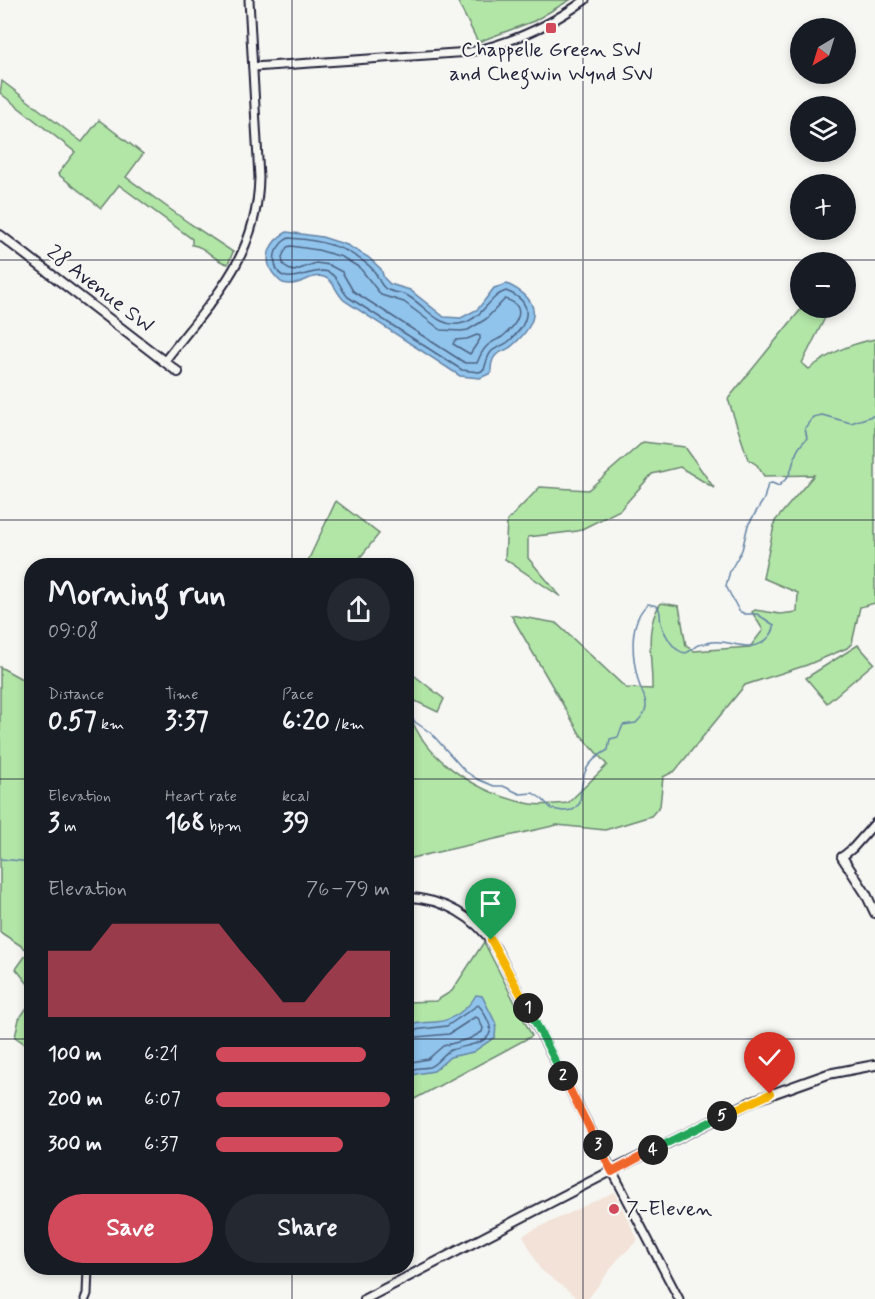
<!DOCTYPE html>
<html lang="en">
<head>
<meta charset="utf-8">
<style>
	body { margin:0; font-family:Mynerve,sans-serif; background:#242831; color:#f1f3f6; height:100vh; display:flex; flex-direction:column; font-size:22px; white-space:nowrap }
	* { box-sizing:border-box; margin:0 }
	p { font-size:20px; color:#9ea1a6 }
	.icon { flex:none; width:33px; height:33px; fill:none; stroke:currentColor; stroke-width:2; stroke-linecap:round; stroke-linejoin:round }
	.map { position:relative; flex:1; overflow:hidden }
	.side { position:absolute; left:24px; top:558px; width:390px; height:717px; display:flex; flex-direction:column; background:#171b24; border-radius:24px; box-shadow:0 3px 9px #0003 }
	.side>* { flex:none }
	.needle { width:39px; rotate:218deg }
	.controls { position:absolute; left:790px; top:18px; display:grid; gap:12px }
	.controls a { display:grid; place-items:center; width:66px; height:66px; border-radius:50%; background:#171b24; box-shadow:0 3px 9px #0003; font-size:30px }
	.pin { position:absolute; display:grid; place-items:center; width:51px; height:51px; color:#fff; margin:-62px -26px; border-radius:50% 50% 50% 0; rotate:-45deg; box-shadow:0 0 6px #0007 }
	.pin .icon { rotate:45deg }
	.km { position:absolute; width:30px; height:30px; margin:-15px; border-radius:50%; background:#222; color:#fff; font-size:16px; line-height:30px; text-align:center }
	.round { display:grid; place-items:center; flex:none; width:63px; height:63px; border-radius:32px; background:#242831 }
	.summary { display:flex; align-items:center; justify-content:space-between; height:102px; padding:0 24px }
	h1 { font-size:33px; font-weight:800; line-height:45px }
	.stats { display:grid; grid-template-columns:repeat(3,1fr); gap:9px; height:102px; padding:6px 24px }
	.stats div { display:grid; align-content:center }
	.stats b { font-size:26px; font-weight:800 }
	.stats small { font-size:16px; font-weight:400 }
	.stats p { font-size:16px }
	.chart { height:168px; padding:12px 24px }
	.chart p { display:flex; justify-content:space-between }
	.chart svg { width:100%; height:108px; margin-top:6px; fill:#d1495b; opacity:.7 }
	.action { display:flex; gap:12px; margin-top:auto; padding:12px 24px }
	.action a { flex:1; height:69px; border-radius:36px; background:#d1495b; color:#fff; font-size:24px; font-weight:800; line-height:69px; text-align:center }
	.action a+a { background:#242831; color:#f1f3f6 }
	ul { padding:0 24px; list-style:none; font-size:20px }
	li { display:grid; grid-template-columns:96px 72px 1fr; align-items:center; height:45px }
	li i { height:15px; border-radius:8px; background:#d1495b }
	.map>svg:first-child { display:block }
	.built { fill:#f2e2d7 }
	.green { fill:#b2e6a7; stroke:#6a8471; stroke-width:1.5 }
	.water { fill:#90c4ed; stroke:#6483a6; stroke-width:1.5 }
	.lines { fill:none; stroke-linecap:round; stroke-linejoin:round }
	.shore { stroke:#4e6382; stroke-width:1.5 }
	.stream { stroke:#6483a6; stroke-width:1.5 }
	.tertiary-casing { stroke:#22223b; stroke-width:11 }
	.secondary-casing { stroke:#22223b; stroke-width:12 }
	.tertiary { stroke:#f6f6f2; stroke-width:7 }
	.secondary { stroke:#f6f6f2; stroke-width:8 }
	.split-1-casing { stroke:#fff; stroke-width:12 }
	.split-2-casing { stroke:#fff; stroke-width:12 }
	.split-3-casing { stroke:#fff; stroke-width:12 }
	.split-4-casing { stroke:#fff; stroke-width:12 }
	.split-5-casing { stroke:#fff; stroke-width:12 }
	.split-6-casing { stroke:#fff; stroke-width:12 }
	.split-1 { stroke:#f5b400; stroke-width:8 }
	.split-2 { stroke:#22a559; stroke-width:8 }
	.split-3 { stroke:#f0652b; stroke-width:8 }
	.split-4 { stroke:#f0652b; stroke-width:8 }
	.split-5 { stroke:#22a559; stroke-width:8 }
	.split-6 { stroke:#f5b400; stroke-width:8 }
	.grid { fill:none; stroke:#22223b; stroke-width:1.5; stroke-opacity:0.55 }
	.poi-dot { fill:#d1495b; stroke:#f6f6f2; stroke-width:2 }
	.labels { text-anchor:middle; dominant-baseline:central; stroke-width:4.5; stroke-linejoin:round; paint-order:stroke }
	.poi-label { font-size:21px; fill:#22223b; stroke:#f6f6f2 }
	.street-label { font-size:21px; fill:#22223b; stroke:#f6f6f2 }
</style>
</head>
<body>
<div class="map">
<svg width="875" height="1299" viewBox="0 0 875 1299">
	<rect width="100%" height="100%" fill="#f6f6f2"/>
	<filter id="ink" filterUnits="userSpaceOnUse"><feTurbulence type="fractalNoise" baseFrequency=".0167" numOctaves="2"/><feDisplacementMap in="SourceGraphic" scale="12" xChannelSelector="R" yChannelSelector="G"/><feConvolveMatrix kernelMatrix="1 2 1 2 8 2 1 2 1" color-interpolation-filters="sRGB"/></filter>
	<g filter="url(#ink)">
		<path class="built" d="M614,1192L638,1240L618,1259L588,1299H579L540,1269L523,1235Z"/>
		<g class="green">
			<path d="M457,0H570L534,21L478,42Z"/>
			<path d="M2,81L82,142L99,120L143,154L126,177L189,223L233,252L228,264C213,261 206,246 192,245V239L119,185L101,208L58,174L75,152L0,93Z"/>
			<path d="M802,308H830L802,363L809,369C832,352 847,345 875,339V603L860,607L852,643L847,648L807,665L745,685L675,771L663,777L660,806L651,816L605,830L557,825L407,859V700C413,755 481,796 531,804C542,806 556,804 568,803L607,765L580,734L511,615L556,623L626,688L652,689C653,661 643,628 661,603L679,606L686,646L694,651L750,647L763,630L752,612L755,610L780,614L797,612L798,593L763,578L775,521L814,475L764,476L757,465L748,459L728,399Z"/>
			<path d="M643,442L685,447L714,488L680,467L652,474L620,510L578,531L528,537V558L561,597L505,559L507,521L540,487L588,490Z"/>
			<path d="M336,501L379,534L354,565H306Z"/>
			<path d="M858,645L874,663L827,703L806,678Z"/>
			<path d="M0,667L31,684L32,980L28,984L16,969L29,951L0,932Z"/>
			<path d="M406,669L444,699L438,712L407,697Z"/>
			<path d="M484,942L532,1036L407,1103V1002L436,1001L452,991Z"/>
			<path d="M31,1002V1048L15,1037L19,1019Z"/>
		</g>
		<g class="water">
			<path d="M287,232L322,237L347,245L368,257L381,269L384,278L390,284L410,290L444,317L461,318L478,309L494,288L507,284C542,300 540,321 513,345C508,350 501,351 496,355C491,360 491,367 491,373L480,378L460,376L345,301C336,294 335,281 324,277C310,273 300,288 283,283C280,282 279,280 276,277C261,261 269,241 287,232Z"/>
			<path d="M476,995L482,996L496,1024L495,1037L473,1052L450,1057L434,1071L416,1074L407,1080V1026C416,1022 426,1023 436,1022C452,1021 469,1008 476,995Z"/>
		</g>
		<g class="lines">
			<g class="shore">
				<path d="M289,238C308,239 330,243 347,251C357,257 370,264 376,274C379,279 380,285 386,289C393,293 401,292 408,296C426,306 439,330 463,323C483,318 489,296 506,291C536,302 529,324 508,342C503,346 496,347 491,352C487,357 486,363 484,370L479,372L462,370L348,297C340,289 339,277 328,272C311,266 281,292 275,264C274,259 274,256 276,251C280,245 282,241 289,238Z"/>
				<path d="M291,246L318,250L342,257L360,268L381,295L404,302L441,330L461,331L468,330L486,319L505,299C530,306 516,326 502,337C497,340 490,342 486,347C482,351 479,358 477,363H465L353,291L342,272L329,265L316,263L294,271L288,269L283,264L282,257L287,247Z"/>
				<path d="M477,335L480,336V339L470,354L453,344L455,340L467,339Z"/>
				<path d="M406,1031L447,1026L478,1005C483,1009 485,1015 488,1021C500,1044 465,1045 451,1050C443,1053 438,1064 429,1067C420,1069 414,1067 406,1072"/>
				<path d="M406,1038L449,1034L475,1017L478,1018L483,1028L482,1032L469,1039L443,1046L428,1059L406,1063"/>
			</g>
			<g class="stream">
				<path d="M406,709L415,722L431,733L465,771L477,779L494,786H503L520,794L533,793L542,799L552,809L563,811L573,810L580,803C582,776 583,763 608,750L610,739L618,737L623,725L636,723C640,719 645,714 646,707C647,699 640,689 638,680C632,657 628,621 648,604L657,606C662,612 659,616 661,623C663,631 672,647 678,650C688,657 690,649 698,645C702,644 708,643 712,642C732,639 752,656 769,637C772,633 774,631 774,625L757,614H745L739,611L726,586L730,571L742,550L748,525L764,499L768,484L772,483L779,486C782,482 787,479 789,475C797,457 791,455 807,438L805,428L813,417L822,415L851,423L875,415"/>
				<path d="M0,859L32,862"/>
			</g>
			<g class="tertiary-casing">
				<g id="tertiary">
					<path d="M253,67L470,52C511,43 551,25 585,0"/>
					<path d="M164,362C211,300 257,260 259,178L249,0"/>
					<path d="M842,857L853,848L875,823"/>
					<path d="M406,897C444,899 475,917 496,948L679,1299"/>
					<path d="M85,1299L87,1294L88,1268"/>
				</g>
			</g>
			<g class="secondary-casing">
				<g id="secondary">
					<path d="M0,235L178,372"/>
					<path d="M842,857L866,894L875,913"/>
					<path d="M365,1299L619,1167L755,1100L828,1074L875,1065"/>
				</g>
			</g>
			<use href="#tertiary" class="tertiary"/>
			<use href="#secondary" class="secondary"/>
		</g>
	</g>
	<g class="lines" filter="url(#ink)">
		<g class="split-1-casing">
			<path id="split-1" d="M491,940L528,1008"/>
		</g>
		<g class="split-2-casing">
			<path id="split-2" d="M528,1008L563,1076"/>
		</g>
		<g class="split-3-casing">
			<path id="split-3" d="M563,1076L598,1145"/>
		</g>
		<g class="split-4-casing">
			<path id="split-4" d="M598,1145L612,1172L653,1150"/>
		</g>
		<g class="split-5-casing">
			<path id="split-5" d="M653,1150L722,1116"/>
		</g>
		<g class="split-6-casing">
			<path id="split-6" d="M722,1116L770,1094"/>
		</g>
		<use href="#split-1" class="split-1"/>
		<use href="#split-2" class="split-2"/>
		<use href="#split-3" class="split-3"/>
		<use href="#split-4" class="split-4"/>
		<use href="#split-5" class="split-5"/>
		<use href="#split-6" class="split-6"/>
	</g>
	<path class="grid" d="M292,0V566M583,0V1299M0,260H875M0,520H875M0,779H32M406,779H875M0,1039H32M406,1039H875M292,1268V1299"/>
	<g class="poi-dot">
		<rect x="545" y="22" width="12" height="12" rx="3"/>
		<circle cx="614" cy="1209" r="6"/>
	</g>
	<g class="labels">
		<g class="poi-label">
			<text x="551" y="50">Chappelle Green SW<tspan x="551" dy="24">and Chegwin Wynd SW</tspan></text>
			<text x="626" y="1209" text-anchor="start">7-Eleven</text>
		</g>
		<g class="street-label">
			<text transform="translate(100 289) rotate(38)">28 Avenue SW</text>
		</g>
	</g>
</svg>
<div class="controls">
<a><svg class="needle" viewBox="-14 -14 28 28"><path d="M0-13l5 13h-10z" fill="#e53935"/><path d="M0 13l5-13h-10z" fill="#9ea1a6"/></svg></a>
<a><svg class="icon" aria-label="layers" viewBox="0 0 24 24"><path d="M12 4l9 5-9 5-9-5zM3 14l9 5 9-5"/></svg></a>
<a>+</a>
<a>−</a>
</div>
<div class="pin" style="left:491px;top:940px;background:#1e9e55"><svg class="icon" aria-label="arrive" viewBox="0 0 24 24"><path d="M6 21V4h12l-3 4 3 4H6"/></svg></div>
<div class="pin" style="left:770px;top:1094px;background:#d93025"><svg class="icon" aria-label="check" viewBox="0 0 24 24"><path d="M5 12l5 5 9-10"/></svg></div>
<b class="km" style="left:528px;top:1008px">1</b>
<b class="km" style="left:563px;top:1076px">2</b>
<b class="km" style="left:598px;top:1145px">3</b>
<b class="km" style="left:653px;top:1150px">4</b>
<b class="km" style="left:722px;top:1116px">5</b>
<section class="side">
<div class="summary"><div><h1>Morning run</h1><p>09:08</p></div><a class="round"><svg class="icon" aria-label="share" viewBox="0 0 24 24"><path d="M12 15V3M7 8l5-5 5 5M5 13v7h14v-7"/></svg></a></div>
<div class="stats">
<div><p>Distance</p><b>0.57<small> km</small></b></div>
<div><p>Time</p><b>3:37</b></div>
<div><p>Pace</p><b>6:20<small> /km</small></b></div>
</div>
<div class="stats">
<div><p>Elevation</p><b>3<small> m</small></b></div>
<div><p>Heart rate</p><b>168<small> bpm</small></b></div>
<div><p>kcal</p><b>39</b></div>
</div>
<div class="chart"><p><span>Elevation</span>76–79 m</p>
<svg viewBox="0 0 160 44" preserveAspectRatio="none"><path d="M0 44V17L10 17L20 17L30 6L40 6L50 6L60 6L70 6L80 6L90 17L100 27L110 38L120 38L130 27L140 17L150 17L160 17V44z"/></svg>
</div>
<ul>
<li><b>100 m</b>6:21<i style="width:86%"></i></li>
<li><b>200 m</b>6:07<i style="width:100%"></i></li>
<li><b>300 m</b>6:37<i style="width:73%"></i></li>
</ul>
<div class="action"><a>Save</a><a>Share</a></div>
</section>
</div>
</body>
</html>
